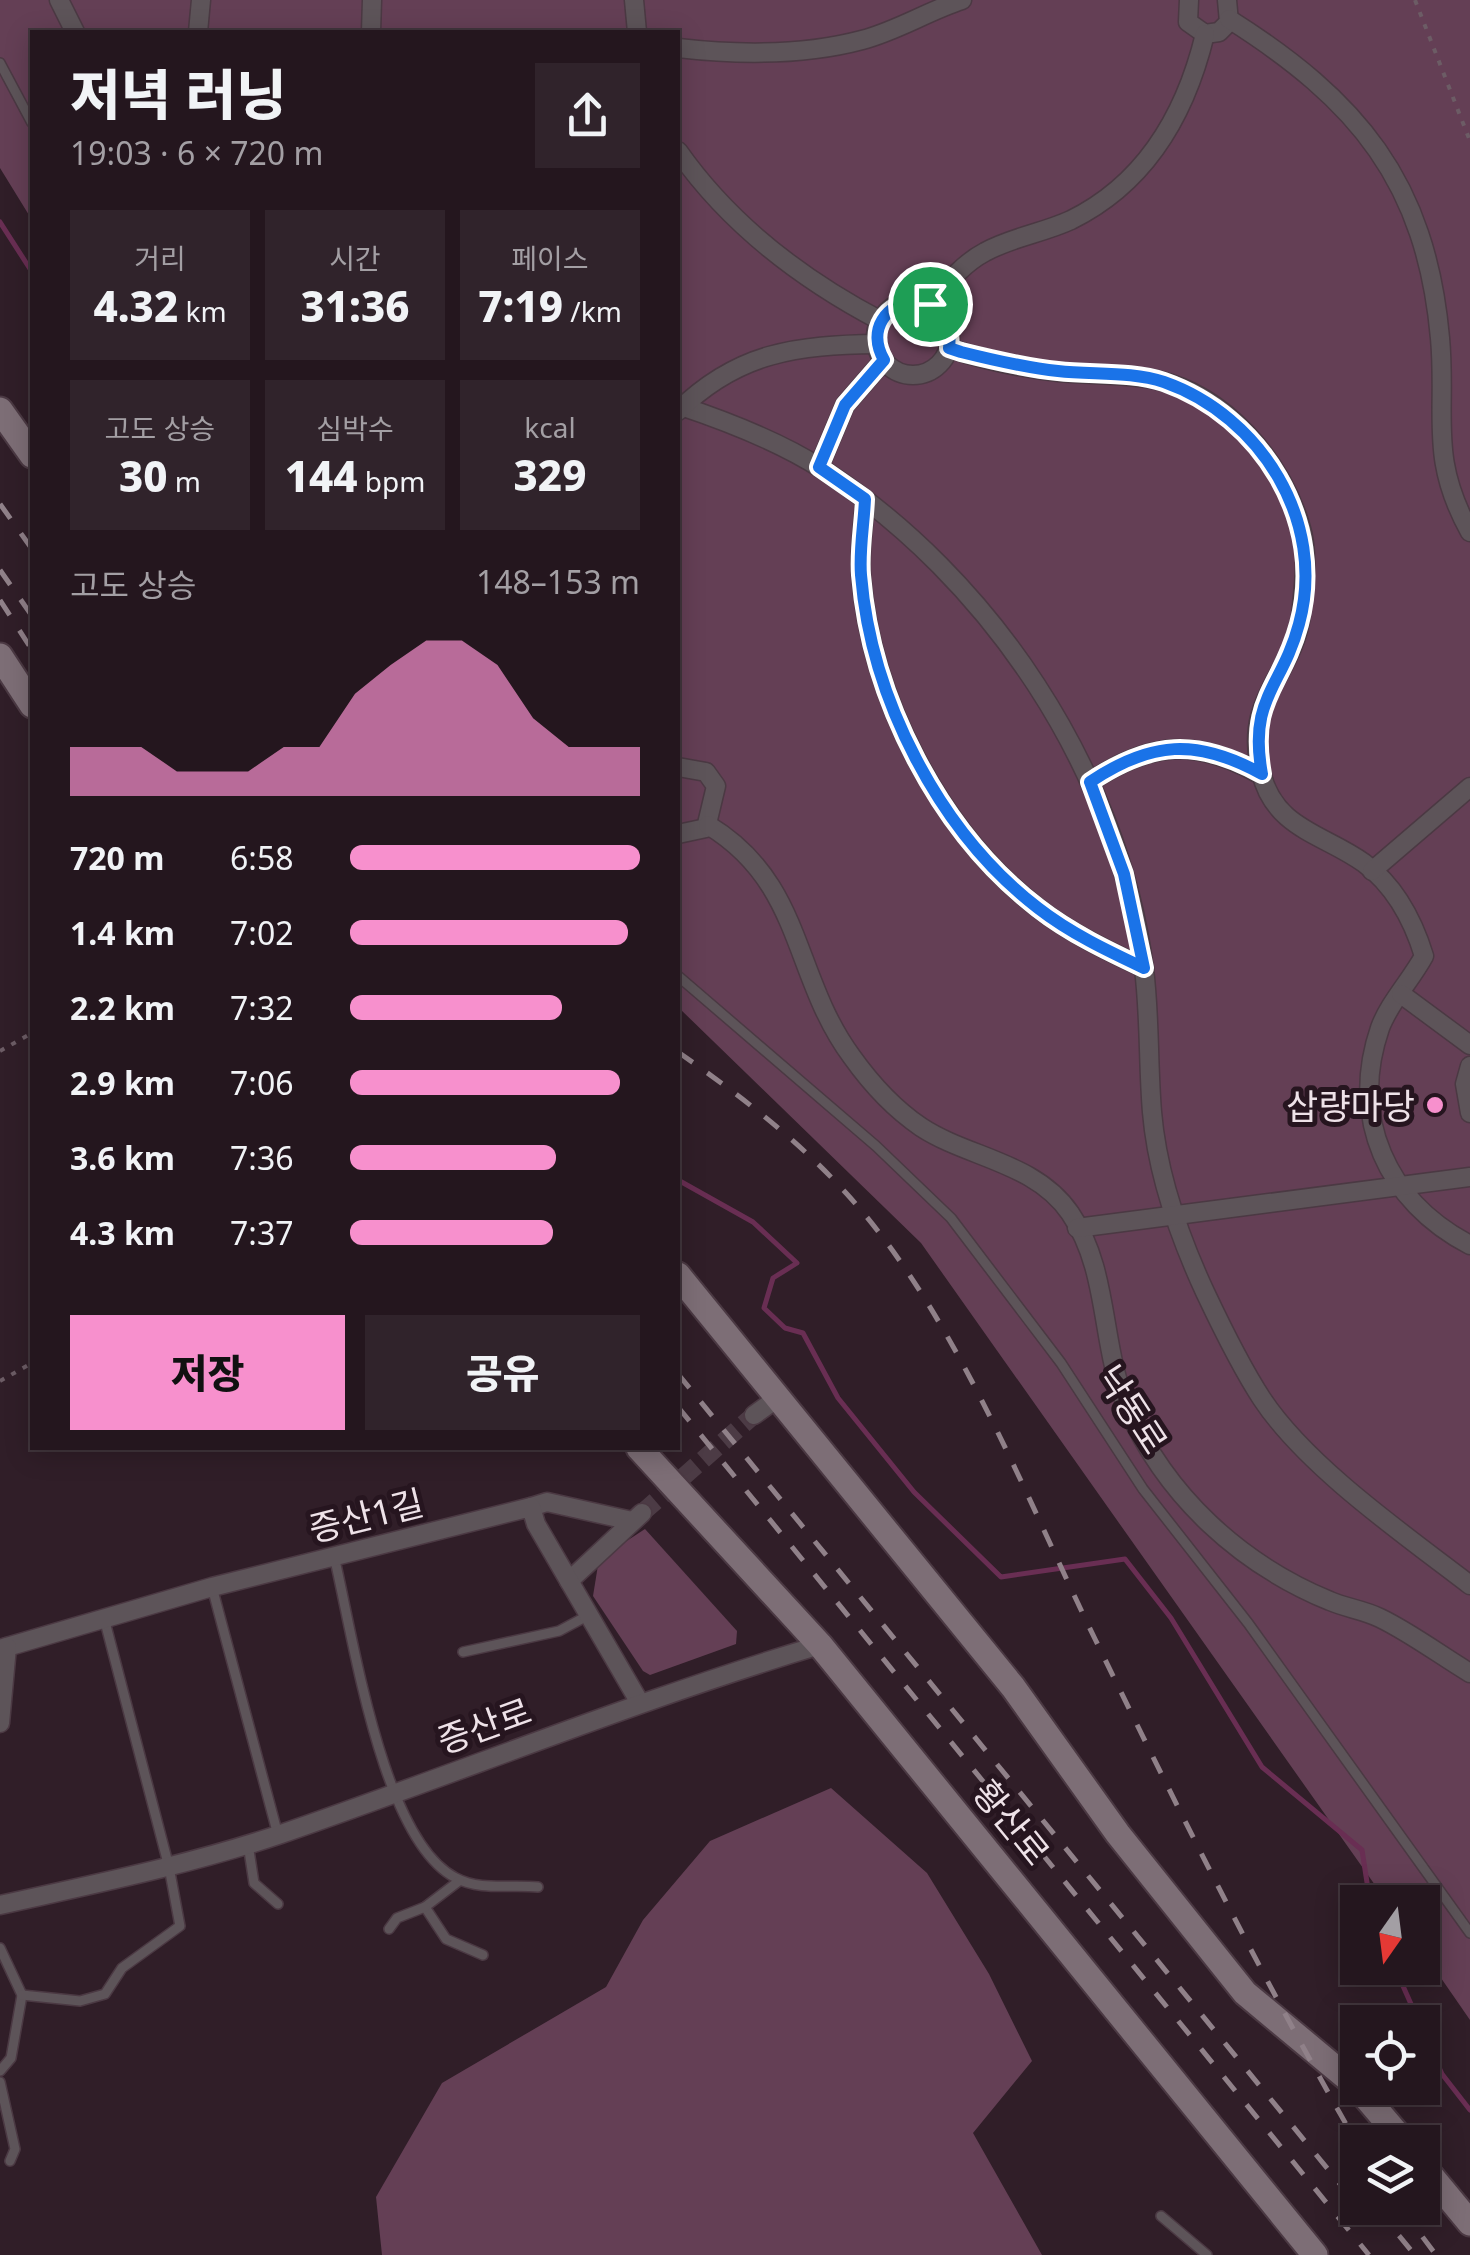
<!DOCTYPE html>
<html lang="ko">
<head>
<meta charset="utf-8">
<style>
	body { margin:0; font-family:"Noto Sans","Noto Sans KR",sans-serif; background:#30232b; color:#f1f3f6; height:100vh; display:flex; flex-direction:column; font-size:38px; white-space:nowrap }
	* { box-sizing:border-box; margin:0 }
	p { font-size:32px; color:#a39fa4 }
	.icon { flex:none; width:55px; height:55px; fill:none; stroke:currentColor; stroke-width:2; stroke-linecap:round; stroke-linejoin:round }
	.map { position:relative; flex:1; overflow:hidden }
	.panel { position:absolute; left:30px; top:30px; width:650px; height:1420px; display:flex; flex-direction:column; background:#24161e; border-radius:0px; box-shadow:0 5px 25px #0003,0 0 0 2px #41353c }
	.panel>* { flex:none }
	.needle { width:65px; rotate:194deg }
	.controls { position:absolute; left:1340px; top:1885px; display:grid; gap:20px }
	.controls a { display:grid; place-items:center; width:100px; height:100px; border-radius:0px; background:#24161e; box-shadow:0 5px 25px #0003,0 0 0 2px #41353c; font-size:50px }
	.pin { position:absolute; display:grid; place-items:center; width:85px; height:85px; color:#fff; margin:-42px; border:5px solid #fff; border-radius:50%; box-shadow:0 2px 10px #0007 }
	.round { display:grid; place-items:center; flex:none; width:105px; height:105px; border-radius:0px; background:#30232b }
	.overview { display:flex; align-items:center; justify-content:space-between; height:170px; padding:0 40px }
	h1 { font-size:55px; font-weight:800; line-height:75px }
	.figures { display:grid; grid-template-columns:repeat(3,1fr); gap:15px; height:170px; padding:10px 40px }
	.figures div { display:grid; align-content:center; border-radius:0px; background:#30232b; text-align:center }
	.figures b { font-size:42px; font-weight:800 }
	.figures small { font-size:28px; font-weight:400 }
	.figures p { font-size:28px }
	.chart { height:280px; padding:20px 40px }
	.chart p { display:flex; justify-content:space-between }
	.chart svg { width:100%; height:180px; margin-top:10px; fill:#f790cd; opacity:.7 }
	.action { display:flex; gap:20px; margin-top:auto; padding:20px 40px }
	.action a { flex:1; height:115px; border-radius:0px; background:#f790cd; color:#111; font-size:40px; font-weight:800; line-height:115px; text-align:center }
	.action a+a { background:#30232b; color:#f1f3f6 }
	ul { padding:0 40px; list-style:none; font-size:32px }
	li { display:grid; grid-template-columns:160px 120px 1fr; align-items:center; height:75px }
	li i { height:25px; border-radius:12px; background:#f790cd }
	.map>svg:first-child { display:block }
	.green { fill:#643f55 }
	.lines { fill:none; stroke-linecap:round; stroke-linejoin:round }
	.stream { stroke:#692e53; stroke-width:5 }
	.street-tunnel { stroke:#4c3b45; stroke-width:18; stroke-dasharray:18 9; stroke-linecap:butt }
	.lane-casing { stroke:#4b3943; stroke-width:12 }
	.street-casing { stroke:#4b3943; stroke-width:21 }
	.secondary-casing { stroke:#4b3943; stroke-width:29 }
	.path { stroke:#6c5c65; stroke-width:4; stroke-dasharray:5 8; stroke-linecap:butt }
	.lane { stroke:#5d5459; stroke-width:9 }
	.street { stroke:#5d5459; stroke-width:18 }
	.secondary { stroke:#7d6e76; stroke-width:25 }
	.rail { stroke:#908189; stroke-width:5; stroke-dasharray:18 18; stroke-linecap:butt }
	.route-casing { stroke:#fff; stroke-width:20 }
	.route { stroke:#1a73e8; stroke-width:12 }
	.poi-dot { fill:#f790cd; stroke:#26151f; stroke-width:4 }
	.labels { text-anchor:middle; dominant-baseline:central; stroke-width:10; stroke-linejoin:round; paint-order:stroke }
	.poi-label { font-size:35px; fill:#eee2e8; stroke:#26151f; text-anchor:end }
	.street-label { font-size:35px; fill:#eee2e8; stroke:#26151f }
</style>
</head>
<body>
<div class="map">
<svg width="1470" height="2255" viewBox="0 0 1470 2255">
	<rect width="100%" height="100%" fill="#301e28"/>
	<g class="green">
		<path d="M0,0H1470V2020L1423,1952L1422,1902H1387L921,1243L678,1007V32H32V220L0,168Z"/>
		<path d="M645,1529L737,1631L736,1644L650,1675L643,1671L593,1596L599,1559Z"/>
		<path d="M831,1788L927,1873L989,1974L1032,2061L973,2133L1042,2255H382L376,2197L442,2083L606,1987L643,1920L710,1841Z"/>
	</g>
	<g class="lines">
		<g class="stream">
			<path d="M0,222L32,272"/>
			<path d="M678,1180L753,1222L797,1263L773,1278L764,1308L785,1328L803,1333L838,1398L914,1492L1001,1577L1125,1559L1171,1618L1262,1767L1362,1850L1370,1902"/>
			<path d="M1395,1968L1419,2022"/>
			<path d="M1422,2030L1442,2074L1470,2110"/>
		</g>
		<path class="street-tunnel" d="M642,1513L754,1415"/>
		<g class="lane-casing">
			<g id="lane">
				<path d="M0,63L32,123"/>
				<path d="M678,976L876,1146L951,1218L1061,1363L1143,1489L1248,1623L1470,1933"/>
				<path d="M334,1556C353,1635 382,1841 456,1878C480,1891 511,1884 538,1887"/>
				<path d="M212,1587L278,1835"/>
				<path d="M463,1652L559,1631L589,1615"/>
				<path d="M248,1844L254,1883L278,1904"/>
				<path d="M459,1881L425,1907L446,1939L483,1955"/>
				<path d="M389,1929L397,1918L425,1907"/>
				<path d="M0,1948L22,1995L11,2058L0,2071"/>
				<path d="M22,1995L80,2001L105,1994L122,1968L180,1926L169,1867L104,1618"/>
				<path d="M0,2082L15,2149L10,2161"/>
				<path d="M1161,2216L1207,2255"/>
			</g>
		</g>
		<g class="street-casing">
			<g id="street">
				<path d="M59,0L75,32"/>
				<path d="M634,0L637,32"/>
				<path d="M1189,0L1188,22L1205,34L1219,32L1229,22L1227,0"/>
				<path d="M1229,19C1357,100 1426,181 1440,338C1447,415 1428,457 1470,532"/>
				<path d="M198,32L201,0"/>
				<path d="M371,32L372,0"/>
				<path d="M678,48C739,55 802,56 862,40C897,31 928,11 962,0"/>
				<path d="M678,151C730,225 801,279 881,321"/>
				<circle cx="913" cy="338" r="37"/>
				<path d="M930,304C946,285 962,264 985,252C1012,237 1043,233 1071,220C1146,183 1186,113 1205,34"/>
				<path d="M949,348C984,360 1023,368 1059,372C1092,375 1125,373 1157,380C1225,395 1280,460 1300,525C1309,552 1304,587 1301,615C1293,676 1243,697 1261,772C1274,829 1324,834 1364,863C1395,886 1413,920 1424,956C1411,980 1389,1003 1380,1028C1349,1118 1387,1202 1470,1245"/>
				<path d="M678,405C726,421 779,441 822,469C990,578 1118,769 1144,969C1150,1016 1148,1064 1152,1112C1157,1172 1180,1238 1205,1292C1222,1328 1241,1367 1262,1399C1307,1467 1405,1535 1470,1585"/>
				<path d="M678,411C738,352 797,345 878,344"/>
				<path d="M819,467L845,405L884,360"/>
				<path d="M865,499C864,523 859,550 861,575C871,698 940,832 1038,908C1070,933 1108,951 1144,968"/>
				<path d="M678,767L706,772L716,786L706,828L678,834"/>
				<path d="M1090,782C1151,741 1197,738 1261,775"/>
				<path d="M708,825C804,883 792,976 852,1057C872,1085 893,1108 921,1127C968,1158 1035,1162 1070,1213C1110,1271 1100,1345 1127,1407C1166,1496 1240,1564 1330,1601C1346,1608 1364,1610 1380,1618C1411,1633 1440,1655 1470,1673"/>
				<path d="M1372,871L1470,787"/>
				<path d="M1401,994L1470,1045"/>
				<path d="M1470,1066L1465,1084L1470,1113"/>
				<path d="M1077,1228L1470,1177"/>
				<path d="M754,1415L779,1397"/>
				<path d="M531,1507L547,1502L632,1521"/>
				<path d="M569,1581L642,1513"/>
				<path d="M0,1649L212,1587L531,1507L536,1524L640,1703"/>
				<path d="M0,1723L7,1647"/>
				<path d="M0,1905C94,1884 189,1865 281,1834C461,1772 637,1700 820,1645"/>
			</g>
		</g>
		<g class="secondary-casing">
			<g id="secondary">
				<path d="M0,410L32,455"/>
				<path d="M0,656L32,705"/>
				<path d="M678,1275L1013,1687L1118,1834L1245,1993L1358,2087"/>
				<path d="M639,1448L820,1645L1315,2255"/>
				<path d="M1358,2088L1404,2142"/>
				<path d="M1422,2165L1470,2223"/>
			</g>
		</g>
		<g class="path">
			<path d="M1415,0L1470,141"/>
			<path d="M0,1051L32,1033"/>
			<path d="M0,1381L32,1363"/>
		</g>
		<use href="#lane" class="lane"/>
		<use href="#street" class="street"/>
		<use href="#secondary" class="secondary"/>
		<g class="rail">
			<path d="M0,504L32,549"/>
			<path d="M0,570L32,616"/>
			<path d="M0,600L32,650"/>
			<path d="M678,1052C738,1094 796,1138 846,1193C955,1312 1025,1496 1096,1641C1179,1811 1263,1980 1358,2145"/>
			<path d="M678,1374L1358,2206"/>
			<path d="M678,1407L1369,2255"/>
			<path d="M1376,2208L1415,2255"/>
			<path d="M1401,2208L1436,2255"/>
		</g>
	</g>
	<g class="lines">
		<g class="route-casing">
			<path id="route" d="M918,301C942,308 952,324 949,348L961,352C993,360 1026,368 1058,371C1093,375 1131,371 1164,382C1261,416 1327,522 1299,624C1282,688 1248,698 1262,774C1197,738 1151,741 1090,782L1124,874L1144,968C1108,951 1070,933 1038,908C939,832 871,698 861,575C859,550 864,524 865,499L819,467L845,405L884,360C867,330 885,303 918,301Z"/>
		</g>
		<use href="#route" class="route"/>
	</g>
	<circle class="poi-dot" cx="1435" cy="1105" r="10"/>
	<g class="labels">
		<g class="poi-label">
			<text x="1415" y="1105">삽량마당</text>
		</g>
		<g class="street-label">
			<text transform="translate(1133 1409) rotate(57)">낙동로</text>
			<text transform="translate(366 1515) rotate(-14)">증산1길</text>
			<text transform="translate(484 1725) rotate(-20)">증산로</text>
			<text transform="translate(1012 1822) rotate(51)">황산로</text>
		</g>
	</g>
</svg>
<div class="controls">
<a><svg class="needle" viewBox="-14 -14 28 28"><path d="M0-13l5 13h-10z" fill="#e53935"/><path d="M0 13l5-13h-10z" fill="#a39fa4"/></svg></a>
<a><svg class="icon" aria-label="locate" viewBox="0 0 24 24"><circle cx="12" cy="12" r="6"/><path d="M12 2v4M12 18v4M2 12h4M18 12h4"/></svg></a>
<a><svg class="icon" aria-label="layers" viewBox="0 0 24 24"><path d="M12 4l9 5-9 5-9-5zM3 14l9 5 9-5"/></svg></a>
</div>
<div class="pin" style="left:930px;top:304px;background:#1e9e55"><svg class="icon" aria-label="arrive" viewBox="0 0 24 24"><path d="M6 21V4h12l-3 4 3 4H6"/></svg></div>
<section class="panel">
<div class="overview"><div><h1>저녁 러닝</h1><p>19:03 · 6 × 720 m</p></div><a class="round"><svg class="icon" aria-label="share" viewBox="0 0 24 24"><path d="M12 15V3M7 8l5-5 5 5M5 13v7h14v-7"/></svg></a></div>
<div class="figures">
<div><p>거리</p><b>4.32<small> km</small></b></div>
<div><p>시간</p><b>31:36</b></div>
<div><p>페이스</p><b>7:19<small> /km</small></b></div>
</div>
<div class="figures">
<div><p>고도 상승</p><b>30<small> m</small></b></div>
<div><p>심박수</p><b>144<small> bpm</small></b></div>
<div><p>kcal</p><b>329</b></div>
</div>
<div class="chart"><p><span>고도 상승</span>148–153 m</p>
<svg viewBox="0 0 160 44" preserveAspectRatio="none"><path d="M0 44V32L10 32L20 32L30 38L40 38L50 38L60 32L70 32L80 19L90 12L100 6L110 6L120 12L130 25L140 32L150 32L160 32V44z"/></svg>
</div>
<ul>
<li><b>720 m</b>6:58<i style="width:100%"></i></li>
<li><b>1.4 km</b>7:02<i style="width:96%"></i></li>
<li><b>2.2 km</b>7:32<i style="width:73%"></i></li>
<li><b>2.9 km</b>7:06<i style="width:93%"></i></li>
<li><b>3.6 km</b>7:36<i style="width:71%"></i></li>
<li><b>4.3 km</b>7:37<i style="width:70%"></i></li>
</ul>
<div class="action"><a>저장</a><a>공유</a></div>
</section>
</div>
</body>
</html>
